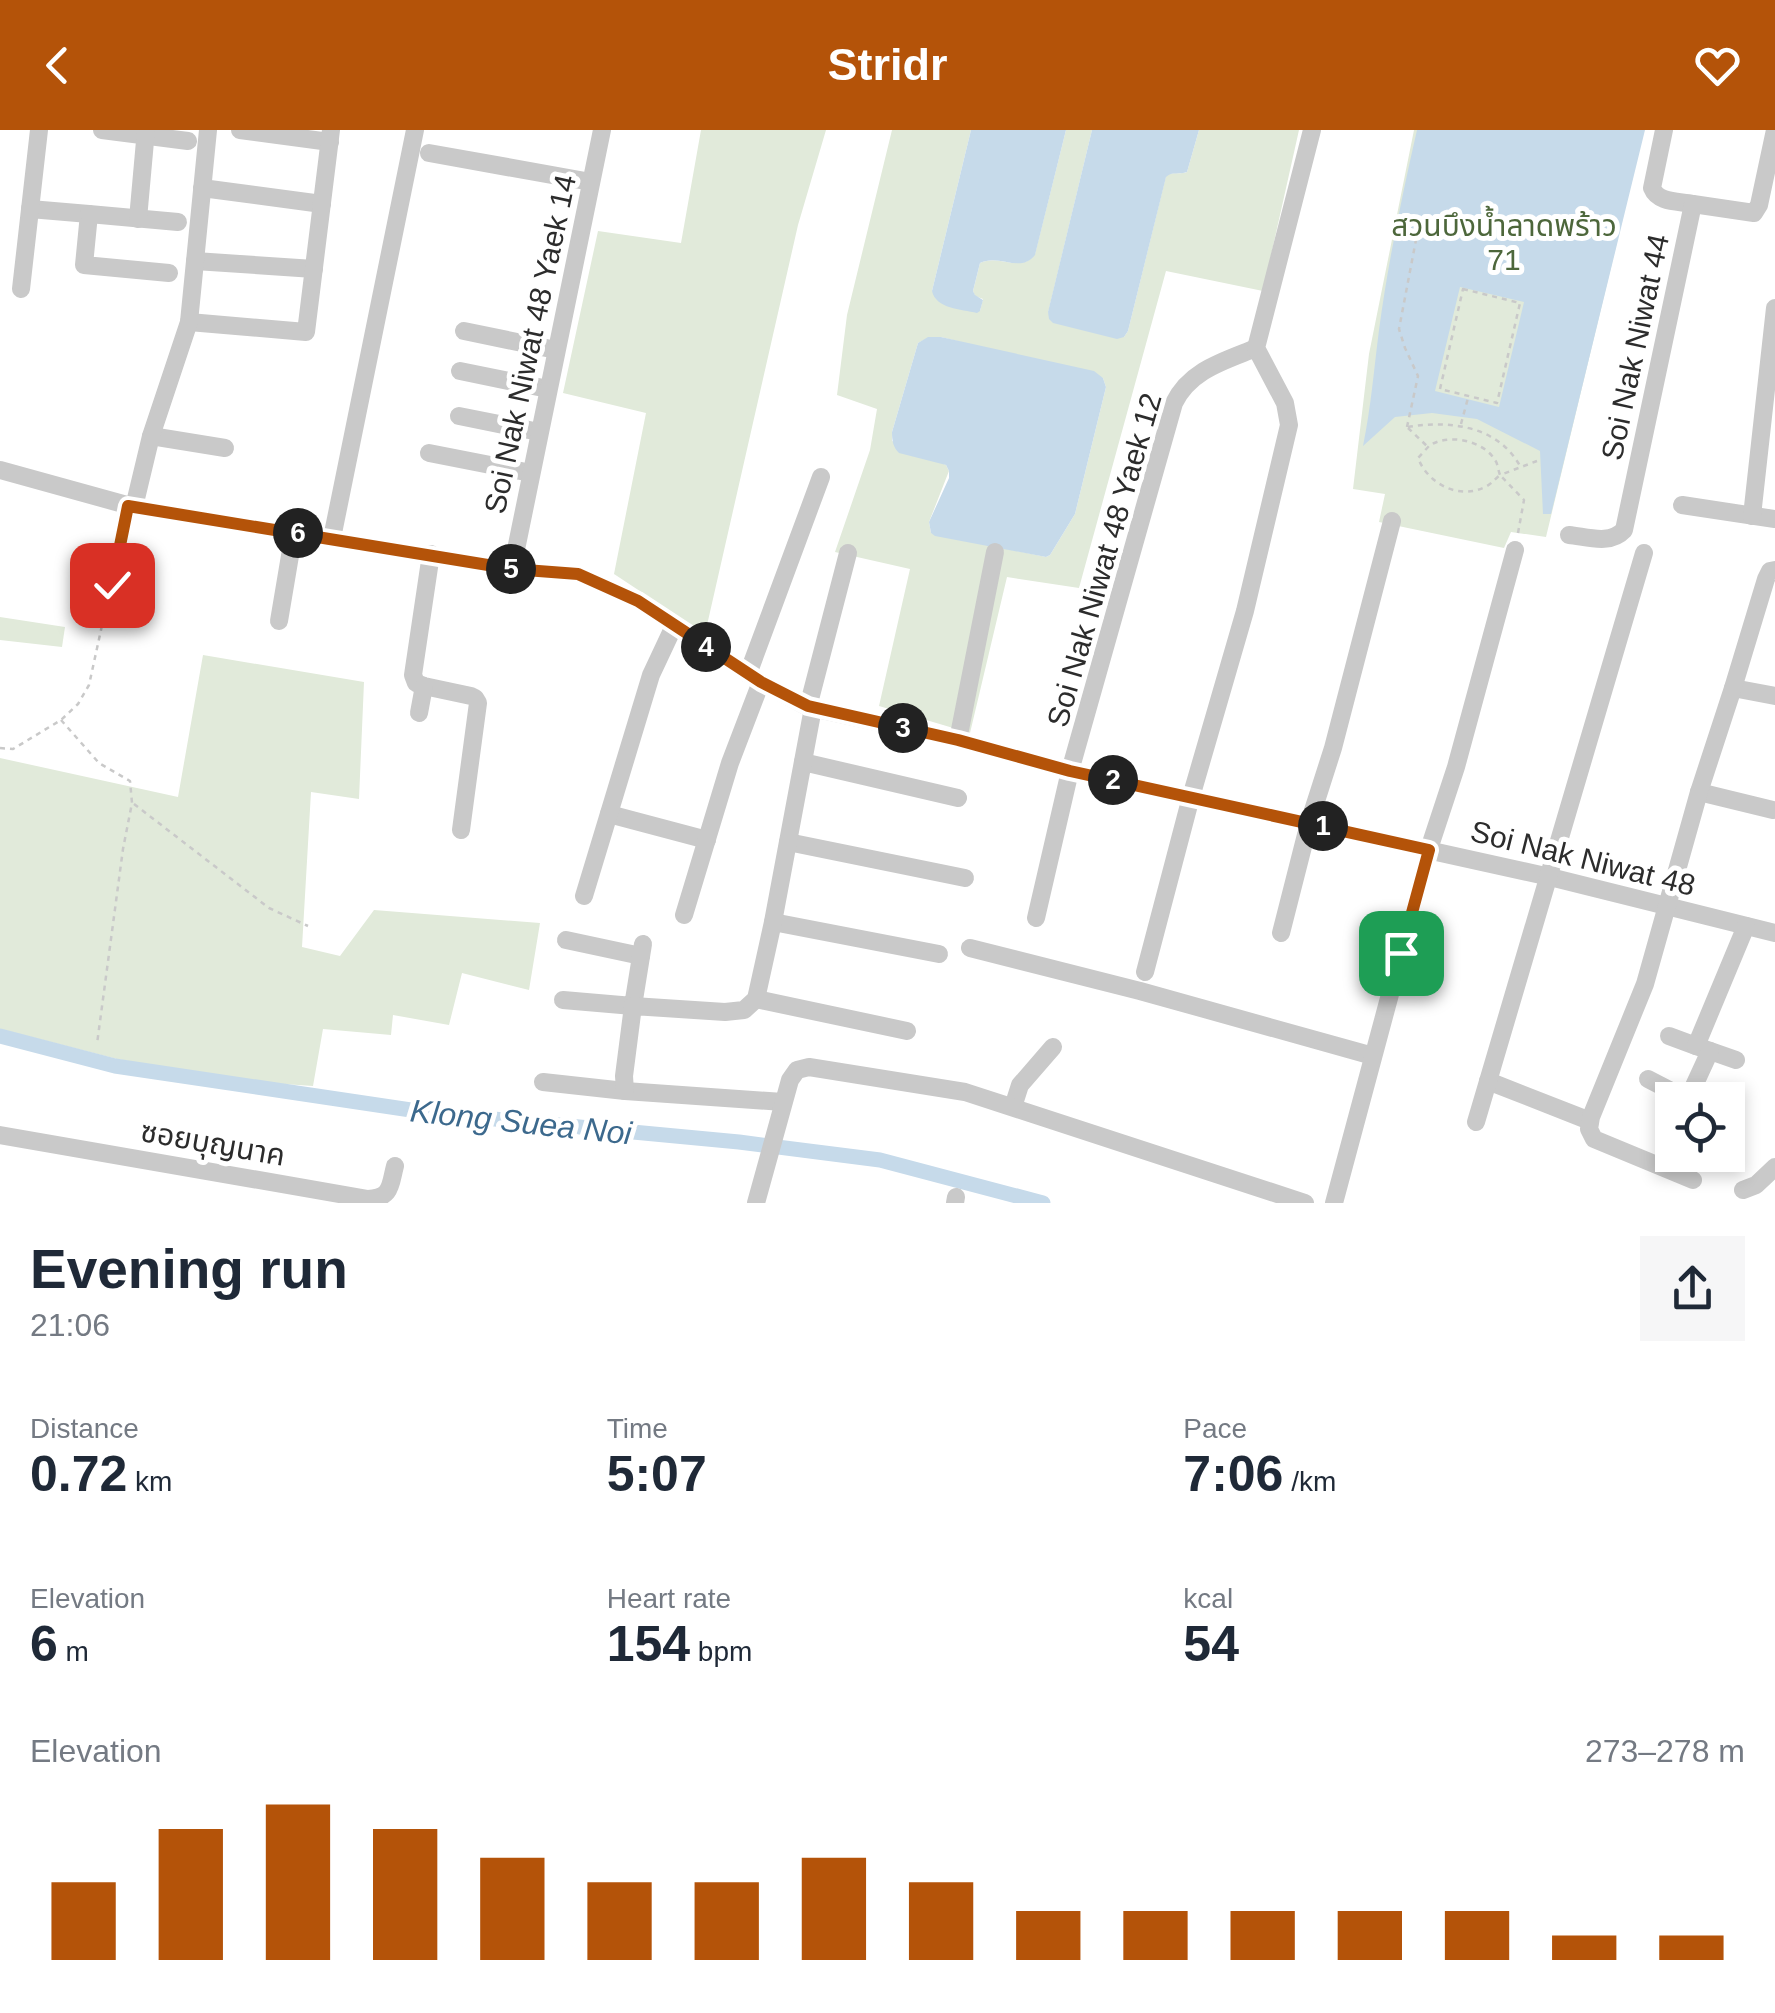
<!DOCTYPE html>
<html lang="en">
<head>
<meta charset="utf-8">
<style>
	body { margin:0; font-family:Helvetica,"Noto Sans Thai",sans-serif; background:#f6f6f7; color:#1f2937; height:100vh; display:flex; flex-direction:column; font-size:38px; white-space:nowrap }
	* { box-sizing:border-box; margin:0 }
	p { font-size:32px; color:#747a83 }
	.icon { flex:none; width:55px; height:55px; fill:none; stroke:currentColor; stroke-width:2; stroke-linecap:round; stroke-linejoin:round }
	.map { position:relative; height:1073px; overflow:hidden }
	.side { display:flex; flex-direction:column; background:#fff; flex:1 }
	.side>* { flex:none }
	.controls { position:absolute; left:1655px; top:952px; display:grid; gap:20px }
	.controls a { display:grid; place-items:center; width:90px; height:90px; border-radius:0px; background:#fff; box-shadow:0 5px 15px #0003; font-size:50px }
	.pin { position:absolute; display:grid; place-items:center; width:85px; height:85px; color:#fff; margin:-42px; border-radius:20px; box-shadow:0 5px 15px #0006 }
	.km { position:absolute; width:50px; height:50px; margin:-25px; border-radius:50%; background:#222; color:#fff; font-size:28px; line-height:50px; text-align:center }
	.round { display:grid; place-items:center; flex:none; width:105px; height:105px; border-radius:0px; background:#f6f6f7 }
	.summary { display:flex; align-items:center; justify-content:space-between; height:170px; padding:0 30px }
	h1 { font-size:55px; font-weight:700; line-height:75px }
	.stats { display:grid; grid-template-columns:repeat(3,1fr); gap:15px; height:170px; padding:10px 30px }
	.stats div { display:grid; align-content:center }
	.stats b { font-size:50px; font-weight:700 }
	.stats small { font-size:28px; font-weight:400 }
	.stats p { font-size:28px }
	.chart { height:280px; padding:20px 30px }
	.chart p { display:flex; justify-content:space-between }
	.chart svg { width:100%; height:180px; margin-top:10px; stroke:#b45309; stroke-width:6 }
	header { display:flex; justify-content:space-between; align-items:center; height:130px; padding:0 30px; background:#b45309; color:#fff; font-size:45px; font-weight:700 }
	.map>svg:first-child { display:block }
	.green { fill:#e1eada; fill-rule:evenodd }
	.water { fill:#c6daea; fill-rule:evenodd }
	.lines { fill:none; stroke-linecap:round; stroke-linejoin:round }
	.canal { stroke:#c6daea; stroke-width:15 }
	.path { stroke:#c9c9c9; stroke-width:2.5; stroke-dasharray:5 5; stroke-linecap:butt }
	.minor { stroke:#c9c9c9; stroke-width:18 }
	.route-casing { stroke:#fff; stroke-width:20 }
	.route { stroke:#b45309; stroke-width:12 }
	.labels { text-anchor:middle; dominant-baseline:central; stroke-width:10; stroke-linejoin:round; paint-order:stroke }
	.park-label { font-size:30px; fill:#4d673b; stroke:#fff }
	.street-label { font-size:30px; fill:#2c2c2c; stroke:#fff }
	.water-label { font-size:32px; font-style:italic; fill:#3c698d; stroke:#fff }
</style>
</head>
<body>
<header><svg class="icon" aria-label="back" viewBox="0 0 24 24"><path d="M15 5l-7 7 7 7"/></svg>Stridr<svg class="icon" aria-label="heart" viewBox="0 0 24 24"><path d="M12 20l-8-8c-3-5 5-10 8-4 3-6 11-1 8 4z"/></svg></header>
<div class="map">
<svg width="1775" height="1073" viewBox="0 0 1775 1073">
	<rect width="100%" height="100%" fill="#fff"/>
	<g class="green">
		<path d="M701,0H826L798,95L705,504L614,444L646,283L563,263L598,101L681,113Z"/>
		<path d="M892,0H971L932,161L980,181L983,169L975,166L973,161L980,133C999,123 1020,144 1035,124L1066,0H1092L1048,183L1124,207L1128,201L1166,46C1172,41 1180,45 1187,42L1199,0H1299L1263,161L1166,141L1079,458L1007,447L970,603L879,576L910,439L835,422L870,320L877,279L837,265L847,185ZM941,207L1103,248L1106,257L1075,384L1050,425L1046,427L931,403L929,392L949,341L946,335L892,311V302L918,213L928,208Z"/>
		<path d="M1414,0H1644L1546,407L1511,402L1504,418L1379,392L1385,364L1353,359L1369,224Z"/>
		<path d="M0,487L65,497L62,517L0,510Z"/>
		<path d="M203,525L364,552L359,669L311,662L302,817L340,826L374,780L540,793L529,860L462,843L449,895L393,885L391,905L323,899L313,956L241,951L117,929L0,899V628L178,667Z"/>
	</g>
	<g class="water">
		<path d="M971,0H1066L1035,125C1020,144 999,123 980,133L973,161L975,165L983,170L980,181L977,183C961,179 936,179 932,161Z"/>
		<path d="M1092,0H1199L1187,42C1180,45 1172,41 1166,47L1128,201L1124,207L1117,209L1053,193L1049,189L1048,182Z"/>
		<path d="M1417,0H1645L1551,384H1543L1540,321L1477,289L1432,283L1395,287L1363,316C1371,277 1374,239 1379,200C1388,133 1402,66 1417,0ZM1460,157L1524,172L1499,277L1435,261Z"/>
		<path d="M928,207H941L1094,241L1103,248L1106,257L1075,384L1050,425L1046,427L935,406L931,403L929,392L949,348V341L946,335L899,323C893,317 892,311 892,302L918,213Z"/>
	</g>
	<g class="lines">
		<path class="canal" d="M0,906L115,936L431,983L739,1012L880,1030L1043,1073"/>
		<g class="path">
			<path d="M1463,159L1520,173L1497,273L1440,259Z"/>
			<path d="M1461,294L1468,268"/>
			<path d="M1407,297L1418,246L1405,218L1399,199L1419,94"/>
			<path d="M1408,297C1450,290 1498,296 1520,336"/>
			<path d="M1408,298L1428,317"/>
			<path d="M1518,403L1524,370L1500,345C1495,349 1492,353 1487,356C1460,371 1428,354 1418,328C1420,326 1427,318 1429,316C1447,303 1483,310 1495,330C1498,334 1498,340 1500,345L1537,331"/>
			<path d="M61,590L99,633L130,651L132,673L123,719L97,914"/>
			<path d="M0,618L13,619L61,590L78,574L89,555L125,390"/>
			<path d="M134,674L269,778L308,796"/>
		</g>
		<g class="minor">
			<path d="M102,0L188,11"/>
			<path d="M240,0L330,12"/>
			<path d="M1664,0L1652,58C1658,73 1678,71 1693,74"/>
			<path d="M429,23L591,52"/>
			<path d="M202,58L322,74"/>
			<path d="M30,79L89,84L84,135L169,143"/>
			<path d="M89,84L178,92"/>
			<path d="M138,89L146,0"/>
			<path d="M195,131L314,139"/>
			<path d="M21,159L39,0"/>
			<path d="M189,192L306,202L331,0"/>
			<path d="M464,201L556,220"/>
			<path d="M460,241L548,259"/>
			<path d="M459,286L539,302"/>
			<path d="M151,306L225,318"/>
			<path d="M429,323L531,343"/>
			<path d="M0,340L134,377L512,439L578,444L638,471L761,552L808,577L958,610L1070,641L1550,747L1775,803"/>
			<path d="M1682,375L1775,389"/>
			<path d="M134,377L151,306L189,192L208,0"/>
			<path d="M1752,386L1775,178"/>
			<path d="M1569,405C1588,407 1610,415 1624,400L1693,74L1754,83L1759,75L1775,0"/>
			<path d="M332,408L415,0"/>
			<path d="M431,424L413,545L416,553L424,556L471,566L475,568L478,573L461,700"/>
			<path d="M512,439L602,0"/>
			<path d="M279,491L294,402"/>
			<path d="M748,544L821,347"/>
			<path d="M1733,558L1775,566"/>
			<path d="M808,577L848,423"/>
			<path d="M419,583L424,556"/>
			<path d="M958,610L995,422"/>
			<path d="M803,632L958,668"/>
			<path d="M1699,662L1773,680"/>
			<path d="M609,684L707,710"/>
			<path d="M788,712L965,748"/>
			<path d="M584,766L651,545L674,496"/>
			<path d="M684,785L730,633L761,552"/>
			<path d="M1036,788L1070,641L1174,273C1190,240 1224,231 1256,218"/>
			<path d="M773,792L939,824"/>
			<path d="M1281,803L1309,693L1333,618L1392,391"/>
			<path d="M566,810L641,826"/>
			<path d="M970,818L1140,861L1373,926"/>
			<path d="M1145,842L1191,667L1245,481L1289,295L1285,273L1256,218L1312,0"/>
			<path d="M756,869L907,901"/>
			<path d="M563,870L633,876L643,814"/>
			<path d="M1669,906L1696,916"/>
			<path d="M1736,930L1696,916L1746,796"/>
			<path d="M1648,949L1675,963L1685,964L1693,958L1710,921"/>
			<path d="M1488,951L1590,991"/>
			<path d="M543,952L625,961L783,972"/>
			<path d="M625,961L624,946L633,876L725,882L744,880L756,869L773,792L813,578"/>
			<path d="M1013,977L1020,955L1053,917"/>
			<path d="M1476,992L1644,423"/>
			<path d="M0,1005L368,1069C392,1068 390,1055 395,1036"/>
			<path d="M1693,1050L1594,1009L1589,999L1591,987L1645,854L1699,662L1733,558L1766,449L1770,441L1775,440"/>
			<path d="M1743,1060L1756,1055L1775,1037"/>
			<path d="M756,1073L790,950L797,940L809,937L965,962L1305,1073"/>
			<path d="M955,1073L956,1067"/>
			<path d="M1334,1073L1429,719L1456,637L1515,420"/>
		</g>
	</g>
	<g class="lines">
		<g class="route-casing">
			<path id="route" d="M112,455L128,376L512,439L578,444L638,471L761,552L808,576L958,610L1070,641L1429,720L1401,823"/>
		</g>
		<use href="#route" class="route"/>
	</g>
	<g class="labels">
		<g class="park-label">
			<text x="1504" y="95">สวนบึงน้ำลาดพร้าว<tspan x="1504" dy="34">71</tspan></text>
		</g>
		<g class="street-label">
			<text transform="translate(530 214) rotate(-78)">Soi Nak Niwat 48 Yaek 14</text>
			<text transform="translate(1635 217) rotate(-78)">Soi Nak Niwat 44</text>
			<text transform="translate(1104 430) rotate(-74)">Soi Nak Niwat 48 Yaek 12</text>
			<text transform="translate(1583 728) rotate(14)">Soi Nak Niwat 48</text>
			<text transform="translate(213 1013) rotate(10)">ซอยบุญนาค</text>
		</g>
		<g class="water-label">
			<text transform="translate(521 992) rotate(6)">Klong Suea Noi</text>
		</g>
	</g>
</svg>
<div class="controls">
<a><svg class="icon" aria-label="locate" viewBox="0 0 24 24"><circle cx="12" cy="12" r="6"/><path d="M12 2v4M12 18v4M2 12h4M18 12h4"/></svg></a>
</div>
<div class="pin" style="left:1401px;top:823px;background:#1e9e55"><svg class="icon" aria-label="arrive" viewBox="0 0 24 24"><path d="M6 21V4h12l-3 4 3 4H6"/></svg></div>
<div class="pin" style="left:112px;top:455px;background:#d93025"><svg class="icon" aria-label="check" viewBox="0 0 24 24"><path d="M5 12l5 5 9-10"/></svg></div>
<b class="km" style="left:1323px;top:696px">1</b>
<b class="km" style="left:1113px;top:650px">2</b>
<b class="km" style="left:903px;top:598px">3</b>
<b class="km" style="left:706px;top:517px">4</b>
<b class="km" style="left:511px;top:439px">5</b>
<b class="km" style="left:298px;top:403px">6</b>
</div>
<section class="side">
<div class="summary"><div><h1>Evening run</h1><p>21:06</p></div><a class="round"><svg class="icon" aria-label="share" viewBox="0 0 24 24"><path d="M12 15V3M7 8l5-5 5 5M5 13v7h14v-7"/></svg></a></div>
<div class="stats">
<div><p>Distance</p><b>0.72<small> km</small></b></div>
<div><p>Time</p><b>5:07</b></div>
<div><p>Pace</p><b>7:06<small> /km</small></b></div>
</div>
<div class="stats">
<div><p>Elevation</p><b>6<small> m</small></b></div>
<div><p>Heart rate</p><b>154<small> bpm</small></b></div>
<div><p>kcal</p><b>54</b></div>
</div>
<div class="chart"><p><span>Elevation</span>273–278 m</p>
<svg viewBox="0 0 160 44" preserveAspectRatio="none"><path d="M5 44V25M15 44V12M25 44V6M35 44V12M45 44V19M55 44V25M65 44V25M75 44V19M85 44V25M95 44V32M105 44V32M115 44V32M125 44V32M135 44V32M145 44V38M155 44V38"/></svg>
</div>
</section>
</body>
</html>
